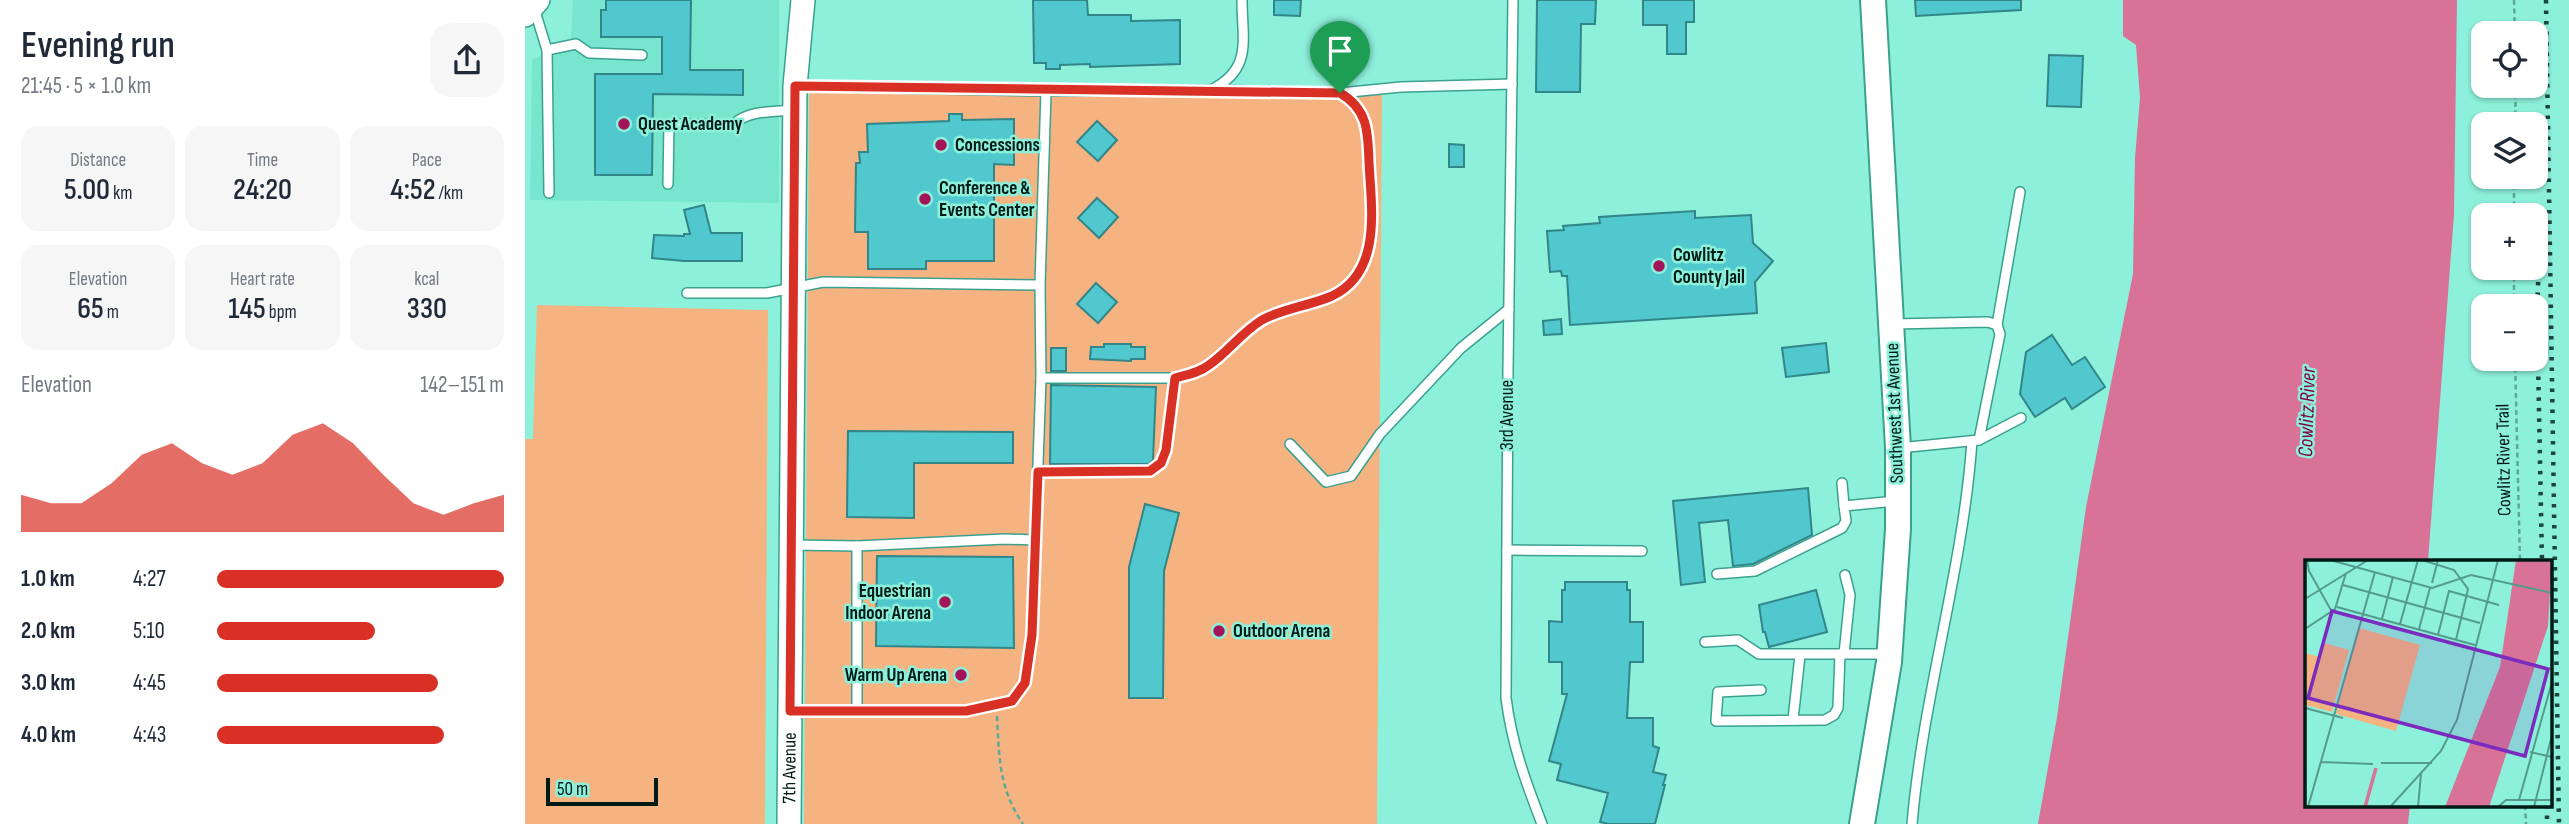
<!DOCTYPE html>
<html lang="en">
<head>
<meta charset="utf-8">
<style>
	body { margin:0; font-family:"Sofia Sans Condensed",sans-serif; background:#f6f6f7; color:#1f2937; height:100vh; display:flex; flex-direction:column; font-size:26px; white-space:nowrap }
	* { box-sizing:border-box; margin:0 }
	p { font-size:23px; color:#747a83 }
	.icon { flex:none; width:38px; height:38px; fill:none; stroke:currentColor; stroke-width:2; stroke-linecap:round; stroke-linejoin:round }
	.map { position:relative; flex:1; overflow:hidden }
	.panel { display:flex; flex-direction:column; background:#fff; width:525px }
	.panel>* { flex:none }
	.tools { position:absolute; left:1946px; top:21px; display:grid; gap:14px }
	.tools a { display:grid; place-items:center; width:77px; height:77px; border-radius:14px; background:#fff; box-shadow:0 2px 5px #0004; font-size:35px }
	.scale { position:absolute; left:21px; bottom:18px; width:112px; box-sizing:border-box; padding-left:7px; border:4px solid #001b16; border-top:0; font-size:19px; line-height:24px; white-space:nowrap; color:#001b16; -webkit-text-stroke:5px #8df0db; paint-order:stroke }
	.pin { position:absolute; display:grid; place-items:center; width:60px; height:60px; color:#fff; margin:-72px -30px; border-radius:50% 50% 50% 0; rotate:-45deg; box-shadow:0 0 7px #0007 }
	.pin .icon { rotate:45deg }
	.round { display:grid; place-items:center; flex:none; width:74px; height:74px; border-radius:21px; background:#f6f6f7 }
	.summary { display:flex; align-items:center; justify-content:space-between; height:119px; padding:0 21px }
	h1 { font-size:38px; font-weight:600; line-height:52px }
	.figures { display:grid; grid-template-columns:repeat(3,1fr); gap:10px; height:119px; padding:7px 21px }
	.figures div { display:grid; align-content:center; border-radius:18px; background:#f6f6f7; text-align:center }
	.figures b { font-size:30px; font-weight:600 }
	.figures small { font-size:19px; font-weight:400 }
	.figures p { font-size:19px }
	.chart { height:196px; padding:14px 21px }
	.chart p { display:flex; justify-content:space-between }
	.chart svg { width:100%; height:126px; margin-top:7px; fill:#d93025; opacity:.7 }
	ul { padding:0 21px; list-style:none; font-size:23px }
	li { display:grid; grid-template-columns:112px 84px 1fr; align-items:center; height:52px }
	li i { height:18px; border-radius:9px; background:#d93025 }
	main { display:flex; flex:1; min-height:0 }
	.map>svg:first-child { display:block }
	.built { fill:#78e6cf }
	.green { fill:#f4b380 }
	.water { fill:#d87296 }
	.building { fill:#50c8cd; stroke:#328588; stroke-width:2 }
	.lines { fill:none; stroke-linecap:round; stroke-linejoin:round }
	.service-casing { stroke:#3ba18f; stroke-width:12 }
	.tertiary-casing { stroke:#3ba18f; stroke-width:26 }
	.secondary-casing { stroke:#3ba18f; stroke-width:28 }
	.path { stroke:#5da798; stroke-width:2.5; stroke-dasharray:5 3.5; stroke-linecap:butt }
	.service { stroke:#fff; stroke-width:9 }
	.tertiary { stroke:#fff; stroke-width:23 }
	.secondary { stroke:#fff; stroke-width:24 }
	.rail { stroke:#1c453d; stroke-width:4.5; stroke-dasharray:3.5 7; stroke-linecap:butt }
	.route-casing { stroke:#fff; stroke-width:14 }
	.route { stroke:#d93025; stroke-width:9 }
	.poi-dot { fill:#a31459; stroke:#8df0db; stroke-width:2.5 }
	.labels { text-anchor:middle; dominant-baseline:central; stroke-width:5; stroke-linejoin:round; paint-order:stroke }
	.poi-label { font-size:19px; font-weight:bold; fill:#001b16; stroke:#8df0db; text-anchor:start }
	.street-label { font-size:19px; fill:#001b16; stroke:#8df0db }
	.water-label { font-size:21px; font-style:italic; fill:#840045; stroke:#8df0db }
	.inset-river { fill:none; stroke:#d87296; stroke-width:3.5 }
	.inset-road { fill:none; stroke:#559b8c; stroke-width:2 }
	.view { fill:#7b2cbf; fill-opacity:0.15; stroke:#7b2cbf; stroke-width:3.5 }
	.inset-edge { fill:none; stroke:#001b16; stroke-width:3.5 }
</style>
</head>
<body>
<main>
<section class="panel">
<div class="summary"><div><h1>Evening run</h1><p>21:45 · 5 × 1.0 km</p></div><a class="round"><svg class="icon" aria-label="share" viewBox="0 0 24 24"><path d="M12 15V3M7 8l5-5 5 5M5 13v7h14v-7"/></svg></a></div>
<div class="figures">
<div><p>Distance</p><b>5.00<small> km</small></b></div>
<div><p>Time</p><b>24:20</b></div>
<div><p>Pace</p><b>4:52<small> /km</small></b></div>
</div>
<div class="figures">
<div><p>Elevation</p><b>65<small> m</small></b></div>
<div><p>Heart rate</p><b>145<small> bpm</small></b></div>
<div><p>kcal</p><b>330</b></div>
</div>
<div class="chart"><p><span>Elevation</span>142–151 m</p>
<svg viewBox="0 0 160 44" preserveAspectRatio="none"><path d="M0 44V31L10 34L20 34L30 27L40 17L50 13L60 20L70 24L80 20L90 10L100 6L110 13L120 24L130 34L140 38L150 34L160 31V44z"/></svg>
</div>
<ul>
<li><b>1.0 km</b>4:27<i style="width:100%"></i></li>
<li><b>2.0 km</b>5:10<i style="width:55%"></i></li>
<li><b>3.0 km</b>4:45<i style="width:77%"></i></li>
<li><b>4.0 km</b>4:43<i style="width:79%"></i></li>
</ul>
</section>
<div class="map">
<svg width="2044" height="824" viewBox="0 0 2044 824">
	<rect width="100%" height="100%" fill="#8df0db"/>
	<path class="built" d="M48,0H254V203L5,200L7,60L46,39Z"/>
	<g class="green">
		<path d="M284,92L857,95L852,824H279Z"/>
		<path d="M12,305L243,310L240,824H0V439H8Z"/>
	</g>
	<path class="water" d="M1598,0H1932L1929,214L1903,561L1782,562V805H1885L1883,824H1513L1532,717L1561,507L1608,274L1610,158L1615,98L1611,45L1598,36Z"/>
	<g class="building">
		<path d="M81,0H166L165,70H218V95L128,94L127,175H70V74H137V37H76V10H81Z"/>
		<path d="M508,0H562L563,15H606V21L655,20V64L565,67V64L535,65V69H521V63H509Z"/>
		<path d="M749,0H776L775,16L749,15Z"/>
		<path d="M1012,0H1071L1070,24H1056L1055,92H1011Z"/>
		<path d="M1118,0H1169V22H1161V54H1142V25H1118Z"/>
		<path d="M1390,0H1496V10L1391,16Z"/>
		<path d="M1524,55L1558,56L1556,107L1522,106Z"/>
		<path d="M424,114H437V120L489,119V165L469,164V261H401V269H343V232H330L331,163H335L334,152H343L342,124L424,121Z"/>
		<path d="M572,121L592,140L573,161L552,142Z"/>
		<path d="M924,144L939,145V167H924Z"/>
		<path d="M572,198L593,217L574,238L553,218Z"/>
		<path d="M179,205L186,233H217V261H159L127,258L129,235L159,236V234H165L159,210Z"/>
		<path d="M1170,211V218L1226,215L1228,243L1248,261L1230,282L1232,313L1045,325L1042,276H1037L1036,271L1025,272L1022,231L1039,230L1038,226L1075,223L1074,217Z"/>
		<path d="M571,283L592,302L573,323L552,304Z"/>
		<path d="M1036,319L1037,334L1019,335L1018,321Z"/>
		<path d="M1527,335L1547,365L1560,357L1580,387L1547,409L1540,398L1510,417L1495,394L1501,352Z"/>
		<path d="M1301,343L1304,372L1261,377L1257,348Z"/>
		<path d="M579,344H606V347H620V359H606V361L565,359L566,347H579Z"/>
		<rect x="526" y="348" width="15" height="23"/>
		<path d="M526,385L631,387L628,460L623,464H525Z"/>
		<path d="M323,431L488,432V463H389V518L322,517Z"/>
		<path d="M1283,488L1287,535L1228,564L1208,566L1203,520L1174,523L1180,582L1156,585L1148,501Z"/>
		<path d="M620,504L654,513L639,571L638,698H604V567Z"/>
		<path d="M352,556L488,557L489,648L351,646Z"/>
		<path d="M1040,582H1102V590H1105V622H1118V662H1105L1102,718H1128V746L1134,748L1128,772L1141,775L1138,785H1140L1130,824H1084L1075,822L1083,793L1032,780L1036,764L1024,761L1042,694H1037V662H1024V621L1037,622V590H1040Z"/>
		<path d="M1291,590L1302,632L1244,647L1240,632H1238L1234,605Z"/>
	</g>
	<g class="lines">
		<g class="service-casing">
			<g id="service">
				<path d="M988,0L983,370L981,698C987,745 1000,780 1017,824"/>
				<path d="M9,8L22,50L24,193"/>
				<path d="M22,50L51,44L64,53L117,55"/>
				<path d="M521,91L686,90C728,69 717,40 717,0"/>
				<path d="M815,93L876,87L987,84"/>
				<path d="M143,184L144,124H209C224,110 248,112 267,110"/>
				<path d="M515,285L516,378H650C661,375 674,373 684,365C703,352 717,332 737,320C759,308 784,306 807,296C858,273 846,206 844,162C843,132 843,109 815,93L686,90"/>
				<path d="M162,293H242L298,282L515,285L521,91L271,86"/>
				<path d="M1368,324L1463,322L1472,325L1475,334L1454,440"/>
				<path d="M1472,325L1495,192"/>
				<path d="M765,444L801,482L826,476L855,434L936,348L984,309"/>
				<path d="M1374,448L1454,440L1496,418"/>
				<path d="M513,472L625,471L636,463L641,450L650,378"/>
				<path d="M1317,483L1319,506"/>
				<path d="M267,545L332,546"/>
				<path d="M982,550L1117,551"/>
				<path d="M1192,574L1230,571L1317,528L1321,521L1319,506L1371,501"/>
				<path d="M1180,642L1213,640L1234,654H1362"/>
				<path d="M1319,654L1325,595L1320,575"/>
				<path d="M1236,690L1193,692L1191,721L1300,720L1309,715L1313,708L1315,654"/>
				<path d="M265,711H441L487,701L500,683L507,635L516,378"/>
				<path d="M332,711V546L480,539L510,540"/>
				<path d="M1268,720L1275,655"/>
				<path d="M1387,824C1398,695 1438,570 1447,441"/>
			</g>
		</g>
		<g class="tertiary-casing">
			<g id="tertiary">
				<path d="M0,15L13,0"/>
				<path id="s1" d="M264,824L270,86L278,0"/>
			</g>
		</g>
		<g class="secondary-casing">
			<path id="secondary" d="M1337,824L1364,662L1373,529V448L1348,0"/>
		</g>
		<g class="path">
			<path d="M1989,0L1990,33"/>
			<path d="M1990,124L1991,86"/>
			<path d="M1989,215V177"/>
			<path d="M1989,268V306"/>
			<path d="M1990,359L1995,562"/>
			<path d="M472,716C474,757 474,789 498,824"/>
			<path d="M2000,805L2001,824"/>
		</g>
		<use href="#service" class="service"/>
		<use href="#tertiary" class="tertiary"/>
		<use href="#secondary" class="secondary"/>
		<g class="rail">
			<path d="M2021,0L2034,824"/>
			<path d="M2015,240L2012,309L2017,562"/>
			<path d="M2022,805V824"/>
		</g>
	</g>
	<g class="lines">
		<g class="route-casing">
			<path id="route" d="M270,86L815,93C843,109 843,132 844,162C846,206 858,272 807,296C784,306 759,308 737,320C717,332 703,352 684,365C674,373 661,375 650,378L641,450L636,463L625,471L513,472L507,635L500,683L487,701L441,711H265Z"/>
		</g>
		<use href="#route" class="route"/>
	</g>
	<g class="poi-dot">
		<circle cx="99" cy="124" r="7"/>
		<circle cx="416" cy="145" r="7"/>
		<circle cx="400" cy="199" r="7"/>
		<circle cx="1134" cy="266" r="7"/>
		<circle cx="420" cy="602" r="7"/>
		<circle cx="694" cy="631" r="7"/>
		<circle cx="436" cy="675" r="7"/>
	</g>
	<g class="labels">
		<g class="poi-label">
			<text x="113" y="124">Quest Academy</text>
			<text x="430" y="145">Concessions</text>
			<text x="414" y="188">Conference &amp;<tspan x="414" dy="22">Events Center</tspan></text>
			<text x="1148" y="255">Cowlitz<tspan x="1148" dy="22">County Jail</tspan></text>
			<text x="406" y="591" text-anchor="end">Equestrian<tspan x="406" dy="22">Indoor Arena</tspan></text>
			<text x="708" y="631">Outdoor Arena</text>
			<text x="422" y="675" text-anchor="end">Warm Up Arena</text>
		</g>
		<g class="street-label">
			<text transform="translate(1370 413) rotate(-92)">Southwest 1st Avenue</text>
			<text transform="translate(982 415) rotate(-90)">3rd Avenue</text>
			<text transform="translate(1979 460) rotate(-91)">Cowlitz River Trail</text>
			<text stroke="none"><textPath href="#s1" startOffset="56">7th Avenue</textPath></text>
		</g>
		<g class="water-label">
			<text transform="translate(1782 412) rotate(-88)">Cowlitz River</text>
		</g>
	</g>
	<g transform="translate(1780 560)">
		<rect width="247" height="247" fill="#8df0db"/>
		<path d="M54,68L115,85L91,171L31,154ZM19,83L44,90L27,152L0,145V93L15,97Z" fill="#f4b380"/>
		<path d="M211,0H247L243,66L184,247H140L195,107Z" fill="#d87296"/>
		<path class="inset-river" d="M60,247L71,208"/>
		<path class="inset-road" d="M2,0L4,11L27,52M25,0L127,28L166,15L247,33M117,0L149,10L163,29L151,80M127,23L133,0M38,25L175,63M0,39L63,0M32,47L170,85M77,59L88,17M95,64L113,0M0,69L30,49L41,13M114,69L125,28M133,75L144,31L194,45M0,148L38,158M225,192L247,197M16,202L68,204M76,203H127M214,240L247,122M3,247L70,12M85,247L136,191L152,160L193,0M113,247L116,214M193,247L201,240H247M229,247L247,175"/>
		<path class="view" d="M27,51L243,109L220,196L3,138Z"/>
		<rect width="247" height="247" class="inset-edge"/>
	</g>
</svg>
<div class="tools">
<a><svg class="icon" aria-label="locate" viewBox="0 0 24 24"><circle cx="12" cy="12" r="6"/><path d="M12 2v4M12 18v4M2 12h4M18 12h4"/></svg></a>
<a><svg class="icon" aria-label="layers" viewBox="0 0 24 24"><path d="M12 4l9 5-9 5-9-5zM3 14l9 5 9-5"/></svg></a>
<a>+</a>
<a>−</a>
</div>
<div class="scale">50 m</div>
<div class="pin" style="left:815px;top:93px;background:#1e9e55"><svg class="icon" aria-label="arrive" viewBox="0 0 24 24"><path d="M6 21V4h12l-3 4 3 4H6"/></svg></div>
</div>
</main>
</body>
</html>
